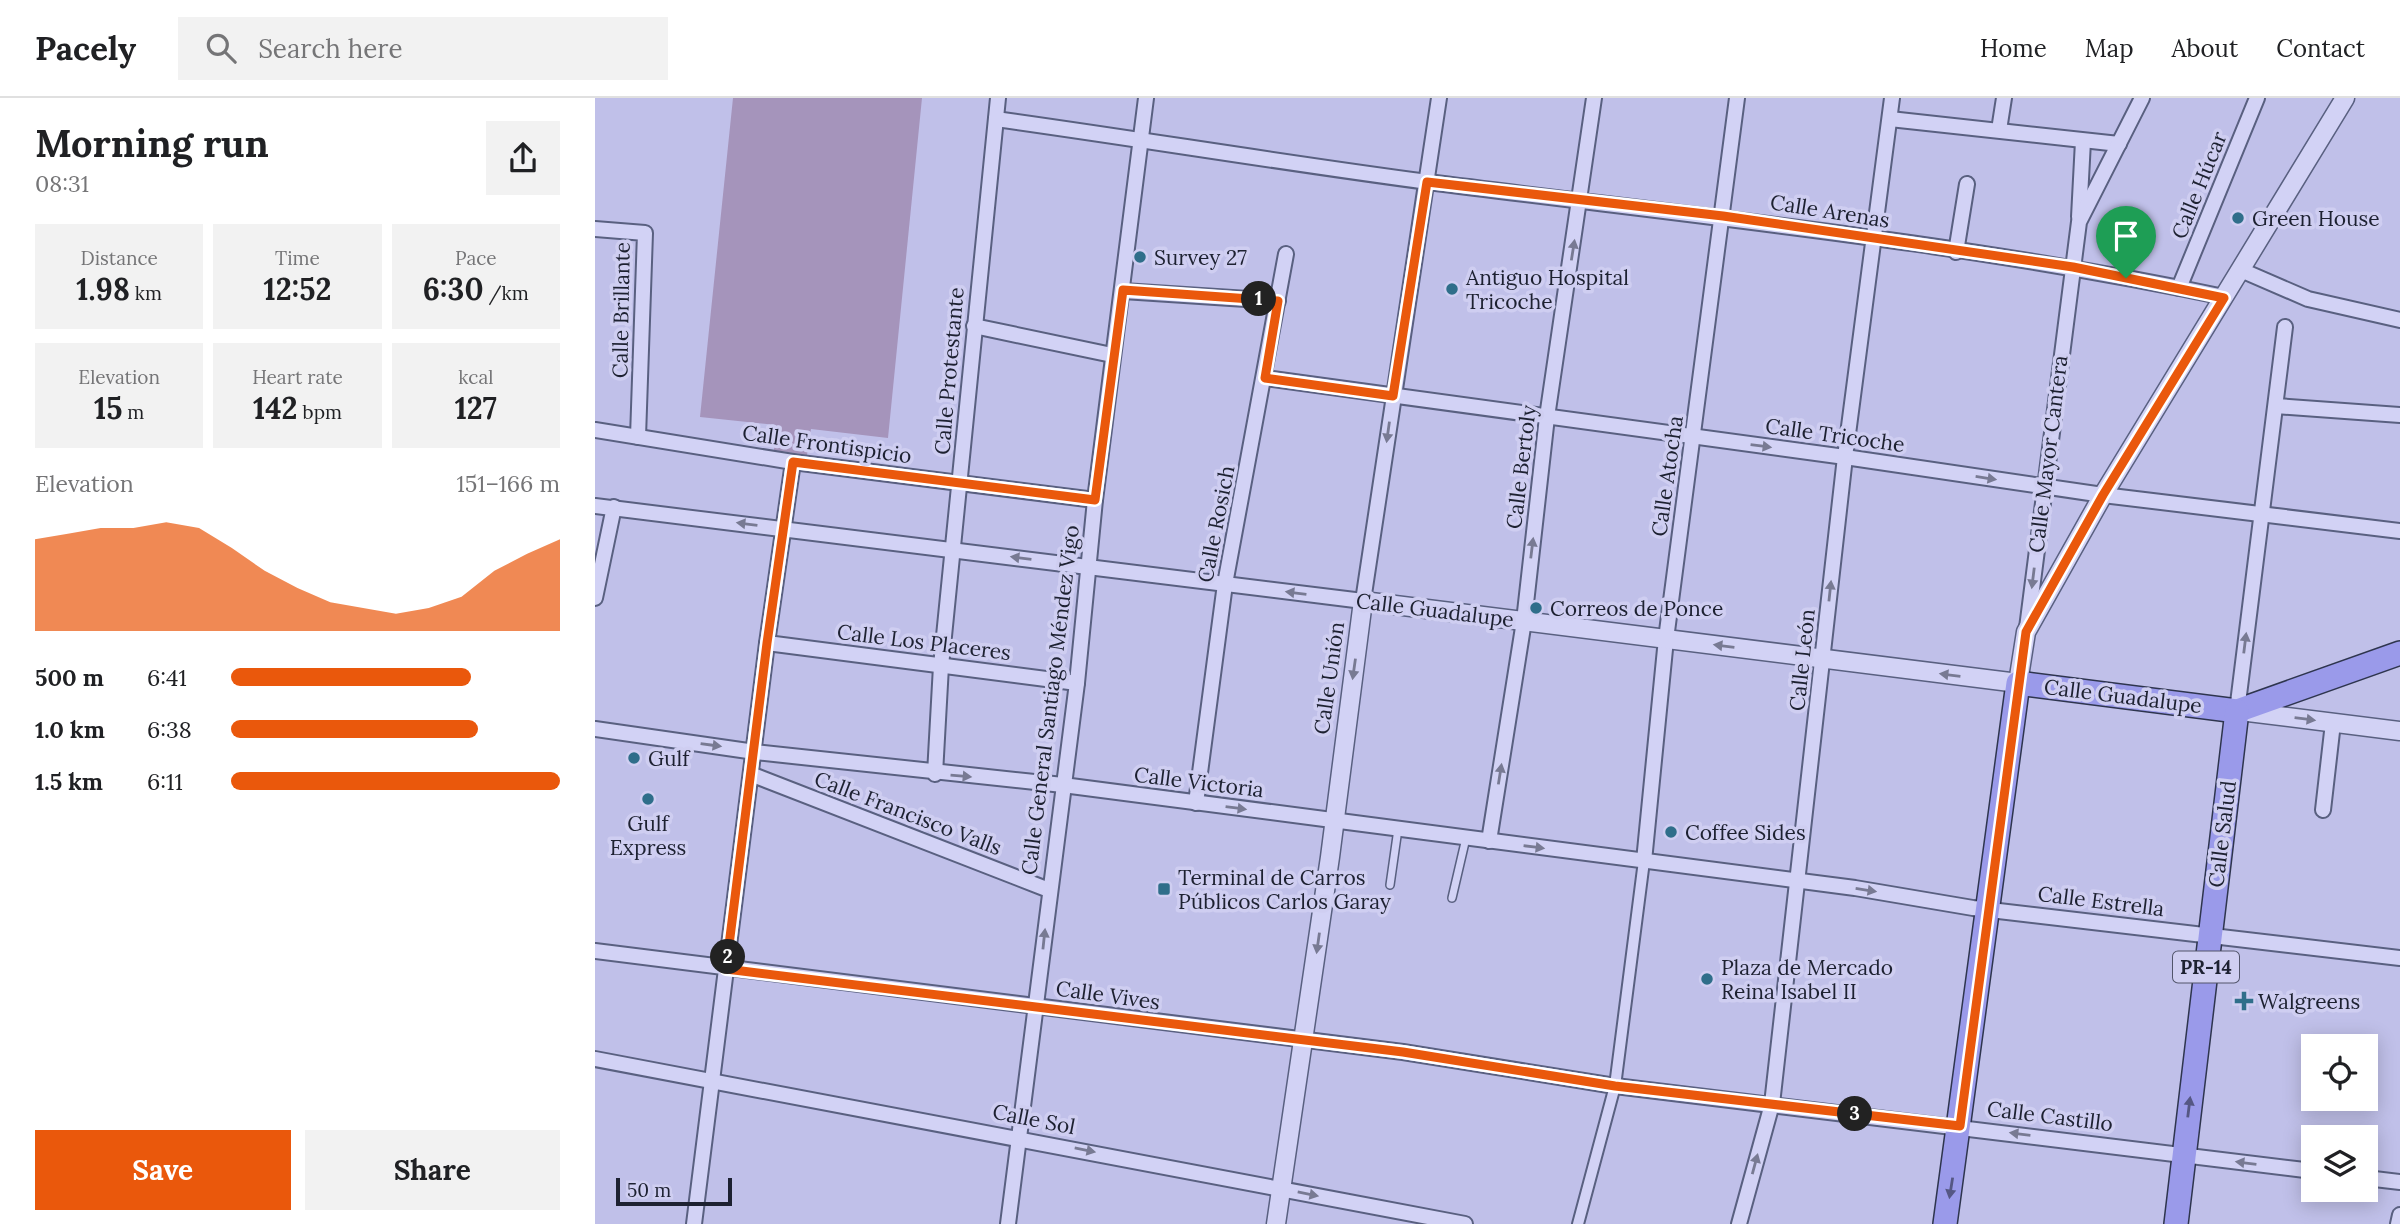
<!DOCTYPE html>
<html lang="en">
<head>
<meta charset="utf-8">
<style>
	body { margin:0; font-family:Lora,serif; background:#f2f2f2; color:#202124; height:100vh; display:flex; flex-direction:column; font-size:26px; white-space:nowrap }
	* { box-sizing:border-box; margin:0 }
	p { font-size:23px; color:#757577 }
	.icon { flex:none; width:38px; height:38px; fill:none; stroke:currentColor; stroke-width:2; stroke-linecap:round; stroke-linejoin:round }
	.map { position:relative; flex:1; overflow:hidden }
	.details { display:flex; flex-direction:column; background:#fff; width:595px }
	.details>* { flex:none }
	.fabs { position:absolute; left:1706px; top:936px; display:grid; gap:14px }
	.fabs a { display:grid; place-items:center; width:77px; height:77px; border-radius:0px; background:#fff; box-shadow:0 4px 18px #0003; font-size:35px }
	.scale { position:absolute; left:21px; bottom:18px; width:116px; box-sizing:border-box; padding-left:7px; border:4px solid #1d2131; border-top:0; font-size:19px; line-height:24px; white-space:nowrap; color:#1d2131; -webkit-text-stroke:5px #cfcef1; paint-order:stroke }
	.pin { position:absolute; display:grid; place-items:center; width:60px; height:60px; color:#fff; margin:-72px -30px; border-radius:50% 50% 50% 0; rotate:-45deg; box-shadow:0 0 7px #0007 }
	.pin .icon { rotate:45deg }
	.km { position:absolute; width:35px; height:35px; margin:-18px; border-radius:50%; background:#222; color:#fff; font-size:19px; line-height:35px; text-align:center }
	.round { display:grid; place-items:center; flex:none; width:74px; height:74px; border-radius:0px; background:#f2f2f2 }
	.head { display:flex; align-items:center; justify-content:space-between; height:119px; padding:0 35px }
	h1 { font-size:38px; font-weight:800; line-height:52px }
	.metrics { display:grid; grid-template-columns:repeat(3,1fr); gap:10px; height:119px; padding:7px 35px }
	.metrics div { display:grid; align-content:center; border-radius:0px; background:#f2f2f2; text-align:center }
	.metrics b { font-size:30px; font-weight:800 }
	.metrics small { font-size:19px; font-weight:400 }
	.metrics p { font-size:19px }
	.chart { height:196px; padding:14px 35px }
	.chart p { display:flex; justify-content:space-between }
	.chart svg { width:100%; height:126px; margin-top:7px; fill:#ea580c; opacity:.7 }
	.primary-button { display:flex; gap:14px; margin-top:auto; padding:14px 35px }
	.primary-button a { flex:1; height:80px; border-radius:0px; background:#ea580c; color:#fff; font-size:28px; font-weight:800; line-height:80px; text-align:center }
	.primary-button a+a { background:#f2f2f2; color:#202124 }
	ul { padding:0 35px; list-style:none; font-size:23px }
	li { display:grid; grid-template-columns:112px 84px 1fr; align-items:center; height:52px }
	li i { height:18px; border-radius:9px; background:#ea580c }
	header { display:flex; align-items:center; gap:42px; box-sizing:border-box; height:98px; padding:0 35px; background:#fff; border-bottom:2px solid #e0e0e0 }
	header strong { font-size:33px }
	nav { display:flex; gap:38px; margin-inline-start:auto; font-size:24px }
	.search { width:490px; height:63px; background:#f2f2f2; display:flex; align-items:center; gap:18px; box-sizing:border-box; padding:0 24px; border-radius:0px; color:#757577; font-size:26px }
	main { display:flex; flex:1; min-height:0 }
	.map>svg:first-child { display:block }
	.cemetery { fill:#a594bb }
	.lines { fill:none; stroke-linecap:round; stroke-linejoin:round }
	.service-casing { stroke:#596080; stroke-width:10 }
	.pedestrian-casing { stroke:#596080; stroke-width:14 }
	.minor-casing { stroke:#596080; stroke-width:18 }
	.tertiary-casing { stroke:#596080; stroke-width:21 }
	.primary-casing { stroke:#2e354e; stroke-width:26 }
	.service { stroke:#d2d2f5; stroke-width:7 }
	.pedestrian { stroke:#d2d2f5; stroke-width:10 }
	.minor { stroke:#d2d2f5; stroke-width:14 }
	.tertiary { stroke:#d2d2f5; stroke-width:18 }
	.primary { stroke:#9a9aea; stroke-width:23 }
	.oneway { fill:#787a93 }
	.oneway2 { fill:#555784 }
	.route-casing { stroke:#fff; stroke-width:14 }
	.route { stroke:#ea580c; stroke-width:9 }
	.poi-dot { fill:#2f6e8a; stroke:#cfcef1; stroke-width:2.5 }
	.labels { text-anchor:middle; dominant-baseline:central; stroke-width:7; stroke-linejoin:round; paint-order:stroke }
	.shield { fill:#cfcef1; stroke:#52556b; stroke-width:2 }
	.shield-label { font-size:19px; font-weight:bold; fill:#1d2131 }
	.street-label { font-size:21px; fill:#1d2131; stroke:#cfcef1 }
	.poi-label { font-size:21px; fill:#1d2131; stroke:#cfcef1; text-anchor:start }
</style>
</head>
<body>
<header>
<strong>Pacely</strong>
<div class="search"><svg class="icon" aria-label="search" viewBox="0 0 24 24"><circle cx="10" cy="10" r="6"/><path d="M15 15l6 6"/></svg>Search here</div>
<nav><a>Home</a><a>Map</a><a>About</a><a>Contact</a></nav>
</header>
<main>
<section class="details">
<div class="head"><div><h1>Morning run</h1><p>08:31</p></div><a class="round"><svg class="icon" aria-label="share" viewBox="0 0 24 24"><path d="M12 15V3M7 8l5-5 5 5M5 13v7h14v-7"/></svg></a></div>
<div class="metrics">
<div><p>Distance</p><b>1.98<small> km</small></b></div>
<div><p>Time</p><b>12:52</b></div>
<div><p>Pace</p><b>6:30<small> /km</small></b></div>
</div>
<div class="metrics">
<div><p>Elevation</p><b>15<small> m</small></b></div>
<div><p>Heart rate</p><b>142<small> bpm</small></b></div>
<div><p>kcal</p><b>127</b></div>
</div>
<div class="chart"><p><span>Elevation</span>151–166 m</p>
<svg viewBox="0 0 160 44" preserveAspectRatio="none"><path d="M0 44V12L10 10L20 8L30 8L40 6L50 8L60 15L70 23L80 29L90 34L100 36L110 38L120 36L130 32L140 23L150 17L160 12V44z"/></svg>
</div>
<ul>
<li><b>500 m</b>6:41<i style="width:73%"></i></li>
<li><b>1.0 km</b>6:38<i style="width:75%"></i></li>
<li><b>1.5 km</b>6:11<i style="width:100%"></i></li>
</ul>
<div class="primary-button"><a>Save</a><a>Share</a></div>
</section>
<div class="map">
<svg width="1805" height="1126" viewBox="0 0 1805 1126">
	<rect width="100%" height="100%" fill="#c0c0e9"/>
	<path class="cemetery" d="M138,0H327L293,340L216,331L212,357L179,352L181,327L105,319Z"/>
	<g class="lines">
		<g class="service-casing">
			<g id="service">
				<path d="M795,787L803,731"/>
				<path d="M857,800L871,740"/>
			</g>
		</g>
		<g class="pedestrian-casing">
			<path id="pedestrian" d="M983,1126L1020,988L1049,763"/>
		</g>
		<g class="minor-casing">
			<g id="minor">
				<path d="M401,21C545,41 689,65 833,84C1099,118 1366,144 1629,199"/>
				<path d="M1295,21L1524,46"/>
				<path d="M1404,32L1409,0"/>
				<path d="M1484,119L1488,43"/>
				<path d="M0,131L50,135L43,339"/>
				<path d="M1361,154L1372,86"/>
				<path d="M1646,172L1713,201L1805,222"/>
				<path d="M1584,190L1662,0"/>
				<path d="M528,193L683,203"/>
				<path d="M379,228L517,257"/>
				<path d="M670,280L1250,359L1508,397L1805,433"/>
				<path d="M1681,308L1805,317"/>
				<path d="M0,332L198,364L500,402"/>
				<path d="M0,408L768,503L844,0"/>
				<path d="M0,500L19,409"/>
				<path d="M1432,530L1484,124L1547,0"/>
				<path d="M172,545L482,585"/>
				<path d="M1642,613L1690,229"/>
				<path d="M0,631L160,654L468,687L737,722L1260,790L1378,810L1805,860"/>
				<path d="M340,676L346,568L403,0"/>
				<path d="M158,677L454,792"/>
				<path d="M601,705L630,486L691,156"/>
				<path d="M1728,712L1738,625"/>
				<path d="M894,743L929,523L952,319L999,0"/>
				<path d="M1049,763L1071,541L1142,0"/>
				<path d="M0,853L808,954L1020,988L1718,1073"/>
				<path d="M0,961L870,1126"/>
				<path d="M1771,1080L1805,1084"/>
				<path d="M99,1126L172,545L198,364"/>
				<path d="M413,1126L482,585L500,402L551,0"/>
				<path d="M1144,1126L1177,1006L1250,359L1297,0"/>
				<path d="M1803,1126L1805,1117"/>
			</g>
		</g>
		<g class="tertiary-casing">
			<g id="tertiary">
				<path d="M1645,613L1805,633"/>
				<path d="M681,1126L735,759L768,503L1423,585L1431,534L1508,397L1750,0"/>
			</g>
		</g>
		<g class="primary-casing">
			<g id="primary">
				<path d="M1350,1126L1423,585L1642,613L1805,555"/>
				<path d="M1581,1126L1642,613"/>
			</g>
		</g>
		<use href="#service" class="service"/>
		<use href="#pedestrian" class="pedestrian"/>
		<use href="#minor" class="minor"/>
		<use href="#tertiary" class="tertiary"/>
		<use href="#primary" class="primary"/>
	</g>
	<defs><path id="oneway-solid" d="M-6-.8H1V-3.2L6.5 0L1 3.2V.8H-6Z" transform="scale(1.75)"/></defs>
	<g class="oneway">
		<use href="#oneway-solid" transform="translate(978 152) rotate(-81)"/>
		<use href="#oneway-solid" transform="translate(793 334) rotate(98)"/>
		<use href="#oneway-solid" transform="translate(1166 348) rotate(7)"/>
		<use href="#oneway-solid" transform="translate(1391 380) rotate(9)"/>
		<use href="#oneway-solid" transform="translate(152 426) rotate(-173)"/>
		<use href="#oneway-solid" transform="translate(937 450) rotate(-83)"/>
		<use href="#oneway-solid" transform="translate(426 460) rotate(-173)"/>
		<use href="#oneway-solid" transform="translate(1438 480) rotate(97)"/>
		<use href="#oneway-solid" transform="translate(1235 493) rotate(-84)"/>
		<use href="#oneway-solid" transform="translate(701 495) rotate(-173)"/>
		<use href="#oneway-solid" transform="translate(1650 545) rotate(-83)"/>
		<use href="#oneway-solid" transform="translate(1129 548) rotate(-173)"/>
		<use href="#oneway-solid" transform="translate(759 571) rotate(98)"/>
		<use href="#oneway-solid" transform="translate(1355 577) rotate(-173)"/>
		<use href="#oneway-solid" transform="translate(1710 621) rotate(7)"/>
		<use href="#oneway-solid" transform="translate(116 647) rotate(8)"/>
		<use href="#oneway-solid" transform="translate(905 676) rotate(-81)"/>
		<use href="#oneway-solid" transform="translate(366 678) rotate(5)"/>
		<use href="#oneway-solid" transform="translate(641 710) rotate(7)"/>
		<use href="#oneway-solid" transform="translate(939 749) rotate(7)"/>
		<use href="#oneway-solid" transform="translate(1271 792) rotate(9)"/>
		<use href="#oneway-solid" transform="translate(449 841) rotate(-84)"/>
		<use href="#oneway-solid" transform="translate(723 845) rotate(98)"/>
		<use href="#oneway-solid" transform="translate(1425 1036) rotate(-173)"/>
		<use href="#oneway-solid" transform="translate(490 1052) rotate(11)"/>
		<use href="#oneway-solid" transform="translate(1651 1065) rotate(-173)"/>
		<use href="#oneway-solid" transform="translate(1160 1066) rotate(-75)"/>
		<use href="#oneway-solid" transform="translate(713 1096) rotate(11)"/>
	</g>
	<g class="oneway2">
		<use href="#oneway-solid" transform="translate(1594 1009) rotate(-83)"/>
		<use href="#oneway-solid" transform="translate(1356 1090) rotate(99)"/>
	</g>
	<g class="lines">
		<g class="route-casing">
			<path id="route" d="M832,84L1128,118L1478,169L1629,200L1508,397L1431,534L1365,1028L1020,988L808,954L131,871L172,545L198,364L500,402L528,192L683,203L670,280L798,298Z"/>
		</g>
		<use href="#route" class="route"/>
	</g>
	<g class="poi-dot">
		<circle cx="1643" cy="120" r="7"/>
		<circle cx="545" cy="159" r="7"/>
		<circle cx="857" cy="191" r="7"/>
		<circle cx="941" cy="510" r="7"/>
		<circle cx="39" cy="660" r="7"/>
		<circle cx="53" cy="701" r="7"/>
		<circle cx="1076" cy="734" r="7"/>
		<rect x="562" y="784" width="14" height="14" rx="3.5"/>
		<circle cx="1112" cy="881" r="7"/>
		<path d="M1645.5 892.5h7v7h7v7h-7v7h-7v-7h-7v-7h7z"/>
	</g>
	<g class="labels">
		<rect class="shield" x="1578" y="853.5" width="66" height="31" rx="5"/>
		<g class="shield-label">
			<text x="1611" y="869">PR-14</text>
		</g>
		<g class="street-label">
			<text transform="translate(1604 87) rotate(-68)">Calle Húcar</text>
			<text transform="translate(1235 113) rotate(9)">Calle Arenas</text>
			<text transform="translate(26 212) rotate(-89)">Calle Brillante</text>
			<text transform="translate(354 273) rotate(-85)">Calle Protestante</text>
			<text transform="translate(1240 337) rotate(8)">Calle Tricoche</text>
			<text transform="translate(232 346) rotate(8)">Calle Frontispicio</text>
			<text transform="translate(1453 356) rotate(-83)">Calle Mayor Cantera</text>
			<text transform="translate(926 369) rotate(-83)">Calle Bertoly</text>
			<text transform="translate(1072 378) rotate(-82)">Calle Atocha</text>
			<text transform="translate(621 426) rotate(-79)">Calle Rosich</text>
			<text transform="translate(840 512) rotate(7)">Calle Guadalupe</text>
			<text transform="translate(329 544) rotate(7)">Calle Los Placeres</text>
			<text transform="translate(1207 562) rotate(-84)">Calle León</text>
			<text transform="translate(734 580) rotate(-82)">Calle Unión</text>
			<text transform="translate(1528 598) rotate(7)">Calle Guadalupe</text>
			<text transform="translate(455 602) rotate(-83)">Calle General Santiago Méndez Vigo</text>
			<text transform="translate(604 684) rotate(7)">Calle Victoria</text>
			<text transform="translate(313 715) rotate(21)">Calle Francisco Valls</text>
			<text transform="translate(1627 736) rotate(-83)">Calle Salud</text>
			<text transform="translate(1506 803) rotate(7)">Calle Estrella</text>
			<text transform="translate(513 897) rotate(8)">Calle Vives</text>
			<text transform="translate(1455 1018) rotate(7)">Calle Castillo</text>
			<text transform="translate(439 1021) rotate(11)">Calle Sol</text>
		</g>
		<g class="poi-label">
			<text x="1657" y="120">Green House</text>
			<text x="559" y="159">Survey 27</text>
			<text x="871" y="179">Antiguo Hospital<tspan x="871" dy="24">Tricoche</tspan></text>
			<text x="955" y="510">Correos de Ponce</text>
			<text x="53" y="660">Gulf</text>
			<text x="53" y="725" text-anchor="middle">Gulf<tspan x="53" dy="24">Express</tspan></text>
			<text x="1090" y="734">Coffee Sides</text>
			<text x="583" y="779">Terminal de Carros<tspan x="583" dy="24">Públicos Carlos Garay</tspan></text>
			<text x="1126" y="869">Plaza de Mercado<tspan x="1126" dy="24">Reina Isabel II</tspan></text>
			<text x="1663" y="903">Walgreens</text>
		</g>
	</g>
</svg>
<div class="fabs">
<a><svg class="icon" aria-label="locate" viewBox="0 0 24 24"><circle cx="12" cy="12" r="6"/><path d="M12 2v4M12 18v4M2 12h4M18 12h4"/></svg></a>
<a><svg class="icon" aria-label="layers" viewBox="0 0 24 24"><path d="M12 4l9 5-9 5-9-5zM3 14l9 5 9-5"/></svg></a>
</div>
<div class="scale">50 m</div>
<div class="pin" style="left:1531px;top:180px;background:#1e9e55"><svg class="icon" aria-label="arrive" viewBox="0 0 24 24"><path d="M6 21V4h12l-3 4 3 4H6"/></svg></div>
<b class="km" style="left:664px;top:201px">1</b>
<b class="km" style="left:133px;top:859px">2</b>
<b class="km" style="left:1260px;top:1016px">3</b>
</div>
</main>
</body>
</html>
